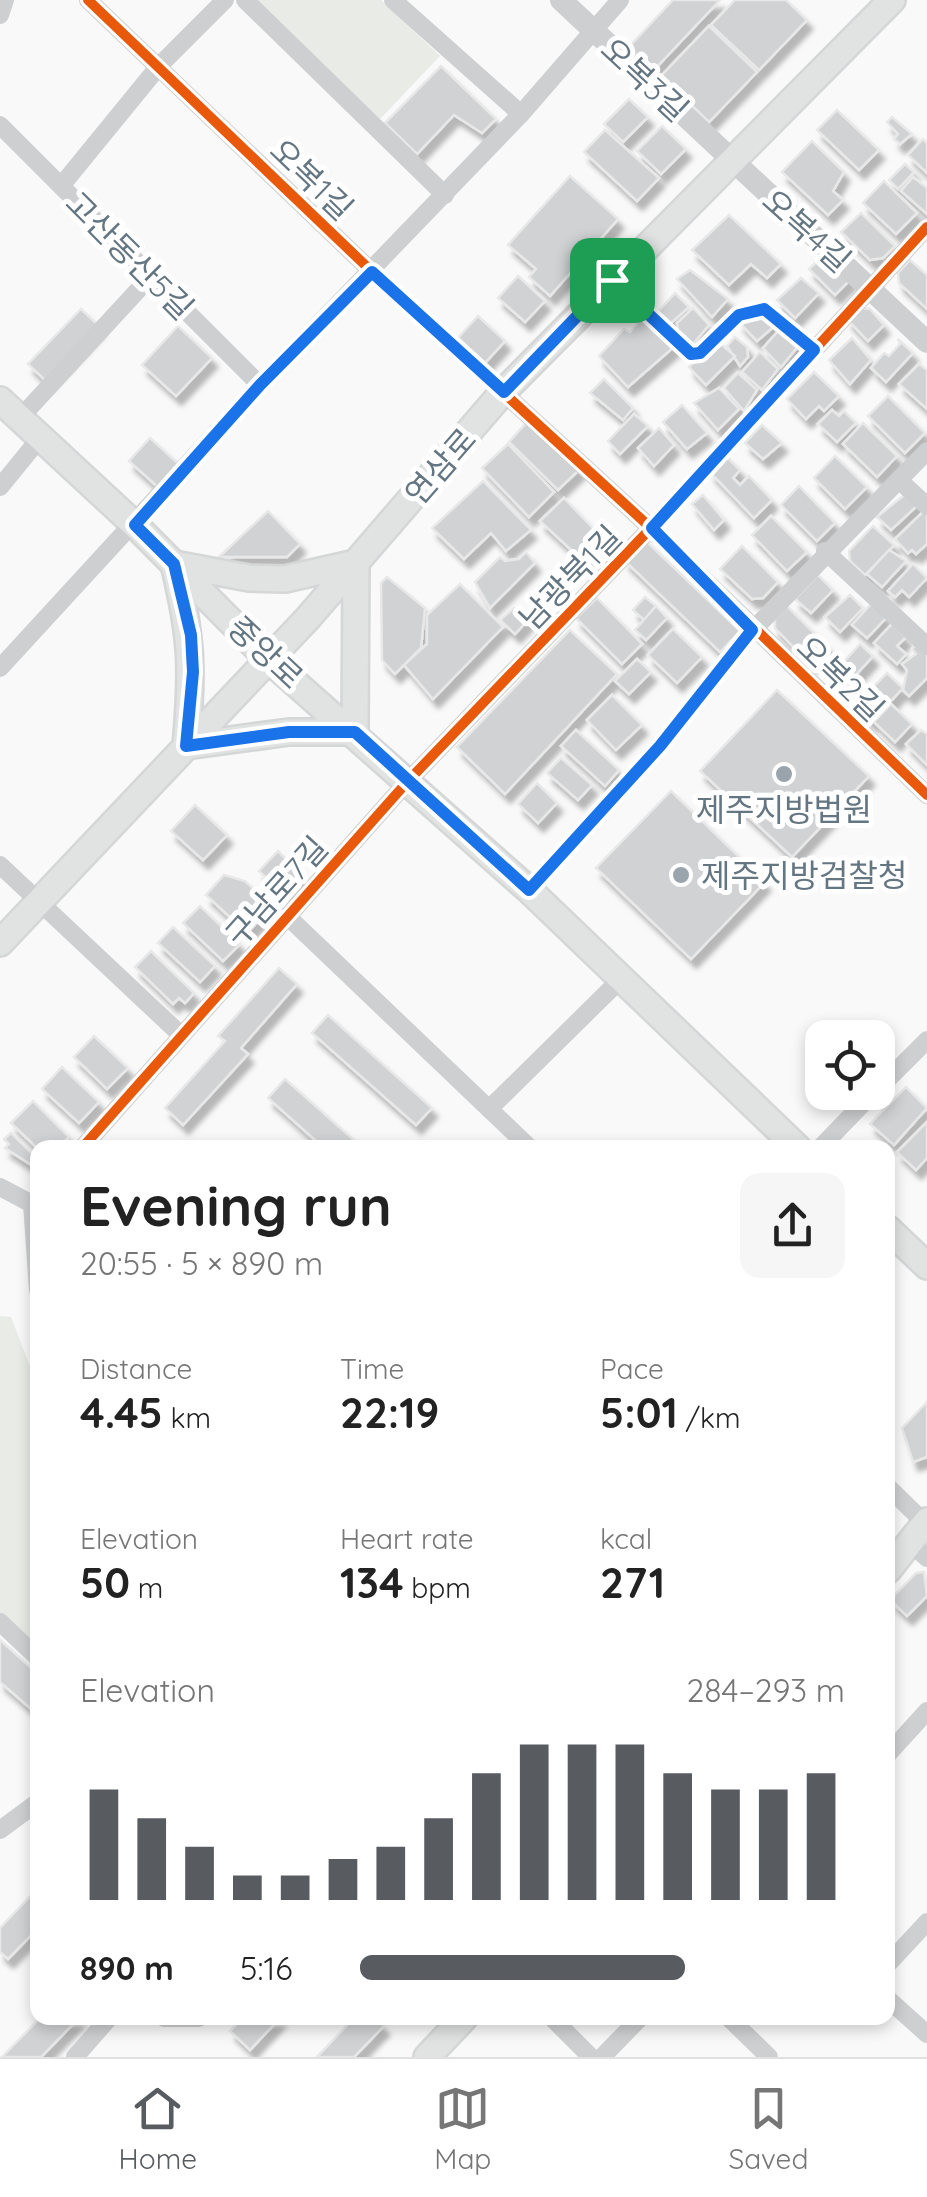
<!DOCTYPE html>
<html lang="en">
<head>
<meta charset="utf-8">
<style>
	body { margin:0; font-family:Quicksand,"Noto Sans KR",sans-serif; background:#f6f6f6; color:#222; height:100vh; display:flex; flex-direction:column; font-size:38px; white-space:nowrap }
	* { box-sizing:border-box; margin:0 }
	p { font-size:32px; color:#767676 }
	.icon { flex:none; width:55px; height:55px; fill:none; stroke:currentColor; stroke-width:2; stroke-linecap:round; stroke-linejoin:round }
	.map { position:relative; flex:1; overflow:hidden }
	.sheet { position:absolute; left:30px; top:1140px; width:865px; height:885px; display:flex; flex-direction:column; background:#fff; border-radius:20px; box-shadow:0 5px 15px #0003 }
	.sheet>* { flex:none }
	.tools { position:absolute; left:805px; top:1020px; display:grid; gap:20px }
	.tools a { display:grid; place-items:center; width:90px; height:90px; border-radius:20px; background:#fff; box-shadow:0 5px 15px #0003; font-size:50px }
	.pin { position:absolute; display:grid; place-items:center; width:85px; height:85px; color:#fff; margin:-42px; border-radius:20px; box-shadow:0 5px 15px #0006 }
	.round { display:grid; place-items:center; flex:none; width:105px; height:105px; border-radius:20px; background:#f6f6f6 }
	.overview { display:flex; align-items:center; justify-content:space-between; height:170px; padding:0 50px }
	h1 { font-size:55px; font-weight:700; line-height:75px }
	.metrics { display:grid; grid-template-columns:repeat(3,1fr); gap:15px; height:170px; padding:10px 50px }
	.metrics div { display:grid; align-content:center }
	.metrics b { font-size:42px; font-weight:700 }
	.metrics small { font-size:28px; font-weight:400 }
	.metrics p { font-size:28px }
	.chart { height:280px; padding:20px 50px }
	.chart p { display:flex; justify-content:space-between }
	.chart svg { width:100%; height:180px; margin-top:10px; stroke:#585c60; stroke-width:6 }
	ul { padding:0 50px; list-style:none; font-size:32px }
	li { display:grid; grid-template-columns:160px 120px 1fr; align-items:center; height:75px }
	li i { height:25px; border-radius:12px; background:#585c60 }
	.tab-bar { display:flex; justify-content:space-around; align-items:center; height:140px; border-top:2px solid #e0e0e0; background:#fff; font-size:28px; color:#767676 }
	.tab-bar a { display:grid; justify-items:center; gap:5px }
	.tab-bar .active { color:#585c60 }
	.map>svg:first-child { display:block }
	.green { fill:#e8ebe6 }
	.building { fill:#d0d2d3; stroke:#e8e8e8; stroke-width:2.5; filter:url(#shadow) }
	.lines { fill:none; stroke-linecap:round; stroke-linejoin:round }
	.secondary-casing { stroke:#d5d6d7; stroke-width:30 }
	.minor { stroke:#cecfd0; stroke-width:18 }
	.tertiary { stroke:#cecfd0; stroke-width:22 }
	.secondary { stroke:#e1e2e2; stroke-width:25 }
	.cycleway-casing { stroke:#fff; stroke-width:16 }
	.cycleway { stroke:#e8590c; stroke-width:10 }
	.route-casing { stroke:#fff; stroke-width:20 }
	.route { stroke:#1a73e8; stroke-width:12 }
	.poi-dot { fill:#99a4ac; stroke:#fff; stroke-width:4 }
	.labels { text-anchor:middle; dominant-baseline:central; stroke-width:10; stroke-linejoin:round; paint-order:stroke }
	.street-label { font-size:32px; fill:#657683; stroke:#fff }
	.poi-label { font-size:32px; fill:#657683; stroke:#fff }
</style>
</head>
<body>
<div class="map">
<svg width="927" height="2057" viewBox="0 0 927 2057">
	<defs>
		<filter id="shadow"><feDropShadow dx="5.5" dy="9" stdDeviation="2.5" flood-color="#0004"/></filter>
	</defs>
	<rect width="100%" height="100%" fill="#f9f9f9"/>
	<g class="green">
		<path d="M255,0H381L440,56L380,119Z"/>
		<path d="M0,1316L11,1317L37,1385V1658L0,1622Z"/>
	</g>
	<g class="building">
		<path d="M673,0H720L653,71L628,48Z"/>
		<path d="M735,0H786L807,20L759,70L711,25Z"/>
		<path d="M709,26L757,72L709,122L661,76Z"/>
		<path d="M441,66L496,119L482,133L454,115L417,154L385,123Z"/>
		<path d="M629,99L648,117L623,142L604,124Z"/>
		<path d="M837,110L879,150L859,170L817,130Z"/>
		<path d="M892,117L912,134L900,144L894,139L898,134L887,122Z"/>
		<path d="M662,126L686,149L661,174L637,151Z"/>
		<path d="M605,130L659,178L637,201L584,152Z"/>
		<path d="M923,139L927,143V173L908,155Z"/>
		<path d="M812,141L844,172L833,191L843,200L828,215L782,172Z"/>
		<path d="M905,164L914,172L898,189L889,180Z"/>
		<path d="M570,176L618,219L550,296L529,277L536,269L508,245Z"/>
		<path d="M913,177L927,188V214L901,191Z"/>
		<path d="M884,181L917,213L896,234L863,203Z"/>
		<path d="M861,213L895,246L883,258L870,260L841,232Z"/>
		<path d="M729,215L781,264L767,278L751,264L729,285L692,250Z"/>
		<path d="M824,255L851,279L835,295L809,269Z"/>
		<path d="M910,260L927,275V309L899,283L898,273Z"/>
		<path d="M690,270L728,299L712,317L677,279Z"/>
		<path d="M518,276L545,301L525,322L498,298Z"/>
		<path d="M801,278L819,293L795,318L777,300Z"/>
		<path d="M675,293L689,307L670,324L657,313Z"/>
		<path d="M693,308L709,325L693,344L678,332L677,323Z"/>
		<path d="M859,308L870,309L884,325L868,341L847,319Z"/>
		<path d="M81,309L99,326L46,381L28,364Z"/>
		<path d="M767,314L777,324L757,341L739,322Z"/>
		<path d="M478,316L505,341L485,363L458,338Z"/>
		<path d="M643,317L676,345L628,387L599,356L624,329L630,332Z"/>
		<path d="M178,326L212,358L176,396L142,365Z"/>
		<path d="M781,328L800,344L781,367L763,348Z"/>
		<path d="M735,337L747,347L748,357L740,366L727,346Z"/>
		<path d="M852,338L871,360L850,384L829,360Z"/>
		<path d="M898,339L913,353L886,382L871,368L884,353L889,356L900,344Z"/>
		<path d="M716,340L735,356L706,385L689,367Z"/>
		<path d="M760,352L778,369L762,390L742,372Z"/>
		<path d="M919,364L927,370V409L899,384Z"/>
		<path d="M814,372L839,396L824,411L819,406L806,419L787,399Z"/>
		<path d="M738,373L757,390L744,411L724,388Z"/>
		<path d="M604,379L633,408L623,420L590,393Z"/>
		<path d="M719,388L739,409L718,430L694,403Z"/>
		<path d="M888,396L925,433L905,453L868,416Z"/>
		<path d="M682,405L707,433L687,449L663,422Z"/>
		<path d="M832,410L839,416L844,411L856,423L837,442L818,424Z"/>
		<path d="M634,414L648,426L620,454L608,441Z"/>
		<path d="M528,421L580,469L558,490L509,442Z"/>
		<path d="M863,423L897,456L877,477L843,444Z"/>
		<path d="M762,425L782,443L763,459L745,443Z"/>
		<path d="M659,428L674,445L654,466L638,448Z"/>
		<path d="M150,438L181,466L160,489L129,461Z"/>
		<path d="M508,444L554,492L529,517L482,468Z"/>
		<path d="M726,456L740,470L733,478L740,485L749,476L772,500L754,518L710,472Z"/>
		<path d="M835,456L867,487L845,509L814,478Z"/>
		<path d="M483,481L531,530L506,551L491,533L464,559L432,528Z"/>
		<path d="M799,486L835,523L817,541L781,505Z"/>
		<path d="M908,492L919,504L891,530L877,517Z"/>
		<path d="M703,495L724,520L714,530L692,504Z"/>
		<path d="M564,498L603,539L582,560L540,521Z"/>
		<path d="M927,508V544L916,554L912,550L908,553L895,539Z"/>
		<path d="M268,511L300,544L287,557H219Z"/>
		<path d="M771,516L807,552L787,571L752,535Z"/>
		<path d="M873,526L894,545L865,575L850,561L849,551Z"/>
		<path d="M644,539L740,631L720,652L624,560Z"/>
		<path d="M742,546L778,582L763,598L752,599L720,569Z"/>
		<path d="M889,550L906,561L882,587L867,574Z"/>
		<path d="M526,552L535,563L490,608L475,582L500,557L505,561L519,559Z"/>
		<path d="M913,564L927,578L909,597L902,590L895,597L888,591Z"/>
		<path d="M818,575L833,590L811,613L795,599Z"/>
		<path d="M387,577L425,608L421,648L395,674L382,660L381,583Z"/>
		<path d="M460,584L503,627L433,699L404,665L427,644V615Z"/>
		<path d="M850,595L863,608L840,632L825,617Z"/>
		<path d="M645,597L656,606L644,620L633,610Z"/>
		<path d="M597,598L642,644L622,664L576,618Z"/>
		<path d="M872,603L887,617L867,638L852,625Z"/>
		<path d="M656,606L667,618L646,640L635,630Z"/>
		<path d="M787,606L828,647L810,664L775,628V619Z"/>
		<path d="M514,608L529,619L515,634L500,620Z"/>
		<path d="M892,624L906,637L897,646L906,654L897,664L874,643Z"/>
		<path d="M673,629L702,657L677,683L648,655Z"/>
		<path d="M570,630L617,674L505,794L457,747Z"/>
		<path d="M918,643L927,652V678L909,696L903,690L907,670L902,664L916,654L912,649Z"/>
		<path d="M860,644L873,656L845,687L832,675Z"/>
		<path d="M637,659L651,672L629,694L615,681Z"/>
		<path d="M887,673L903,688L871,722L855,706Z"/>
		<path d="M777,690L869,776L792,857L700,771Z"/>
		<path d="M612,695L642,725L616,750L587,720Z"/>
		<path d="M891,704L912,724L895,742L874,722Z"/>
		<path d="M576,730L619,770L605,786L561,746Z"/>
		<path d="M921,730L927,734V765L906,744Z"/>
		<path d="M561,758L592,785L578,800L547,773Z"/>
		<path d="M537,783L557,803L538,823L518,804Z"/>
		<path d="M671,791L765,882L691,959L596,868Z"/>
		<path d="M195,805L227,835L203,860L171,831Z"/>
		<path d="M278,851L304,877L286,896L259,871Z"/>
		<path d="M224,875L245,881L272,906L247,933L206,895Z"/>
		<path d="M200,906L240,944L223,961L183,923Z"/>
		<path d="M173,927L215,966L200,982L158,943Z"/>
		<path d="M151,951L194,993L185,1003L179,998L173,1004L135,967Z"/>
		<path d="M279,968L297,984L241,1048L248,1054L183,1125L165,1108L225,1041L218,1036Z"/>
		<path d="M328,1015L432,1108L416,1125L312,1033Z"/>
		<path d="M94,1036L128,1068L107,1089L74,1057Z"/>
		<path d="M62,1067L99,1102L79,1123L42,1089Z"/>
		<path d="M285,1079L363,1148H324L268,1098Z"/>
		<path d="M906,1087L927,1108L894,1145L870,1124Z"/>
		<path d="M33,1101L69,1137L58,1148L38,1149L11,1123Z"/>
		<path d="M927,1122V1158L916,1170L897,1152Z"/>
		<path d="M11,1133L36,1157L30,1164L5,1148L9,1144L4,1139Z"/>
		<path d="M927,1402V1457L913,1462L902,1428Z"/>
		<path d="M924,1572L927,1596L907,1616L890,1600L916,1573Z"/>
		<path d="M0,1640L38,1674V1715L0,1682Z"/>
		<path d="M38,1888V1928L8,1959L0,1952V1928Z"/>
		<path d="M40,2018H79L41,2057H2Z"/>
		<path d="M243,2018H280L250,2050L230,2031Z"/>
		<path d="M354,2018H375L384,2026L354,2057H317Z"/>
	</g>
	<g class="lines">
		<g class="secondary-casing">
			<g id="secondary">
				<path d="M0,400L135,525L268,659L529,890L798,1148"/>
				<path d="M356,563L355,732H289L186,746C193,670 192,638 174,564L249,578L285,579Z"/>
				<path d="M0,943L308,618L503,392L892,0"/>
				<path d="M888,1229L927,1266"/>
				<path d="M888,1570L927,1521"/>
				<path d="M427,2057L464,2018"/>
			</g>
		</g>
		<g class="minor">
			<path d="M88,0L386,285L651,528L927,795"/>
			<path d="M245,0L445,195"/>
			<path d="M393,0L521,114"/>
			<path d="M0,15L5,0"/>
			<path d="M0,125L260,385"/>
			<path d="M61,186L159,66L225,0"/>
			<path d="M612,281L691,354L699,353L739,315L764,309L814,349"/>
			<path d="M20,418L151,276"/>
			<path d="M899,480L927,506"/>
			<path d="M0,487L40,438"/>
			<path d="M825,551L927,646"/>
			<path d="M0,668L260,385L521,114L620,0"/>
			<path d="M0,865L181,1035"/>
			<path d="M529,890L659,746L753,630L927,451"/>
			<path d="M287,916L530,1148"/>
			<path d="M878,1089L927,1040"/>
			<path d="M489,1109L622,978"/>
			<path d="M82,1148L408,781L651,528L927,227"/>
			<path d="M820,1148L874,1092"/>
			<path d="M0,1187L32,1204L38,1290"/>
			<path d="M888,1487L925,1523"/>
			<path d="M911,1544L927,1558"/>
			<path d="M0,1622L38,1658"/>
			<path d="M888,1754L927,1711"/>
			<path d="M0,1830L38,1802"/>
			<path d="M888,1964L927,1922"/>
			<path d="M888,1999L927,2034"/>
			<path d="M164,2018H199"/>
			<path d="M552,2018L591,2057"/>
			<path d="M729,2018L769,2057"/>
			<path d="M75,2057L109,2018"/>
			<path d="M602,2057L640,2018"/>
		</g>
		<path class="tertiary" d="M561,0L927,342"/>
		<use href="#secondary" class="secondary"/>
		<g class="cycleway-casing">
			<g id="cycleway">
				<path d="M88,0L386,285L651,528L927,795"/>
				<path d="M82,1148L408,781L651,528L927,227"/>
			</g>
		</g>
		<use href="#cycleway" class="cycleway"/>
	</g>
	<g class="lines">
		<g class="route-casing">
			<path id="route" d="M372,272L504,392L612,280L691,354L700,353L739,315L764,309L814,350L652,528L752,630L660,746L529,890L355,732H289L186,746L193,672L191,635L174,564L135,525L260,385Z"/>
		</g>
		<use href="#route" class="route"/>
	</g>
	<g class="poi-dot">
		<circle cx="784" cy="774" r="10"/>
		<circle cx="681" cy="875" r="10"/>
	</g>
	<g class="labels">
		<g class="street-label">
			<text transform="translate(645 79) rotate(43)">오복3길</text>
			<text transform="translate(312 179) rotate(44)">오복1길</text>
			<text transform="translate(807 230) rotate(42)">오복4길</text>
			<text transform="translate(130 255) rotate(45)">고산동산5길</text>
			<text transform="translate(440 466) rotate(-49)">연삼로</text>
			<text transform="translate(570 577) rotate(-46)">남광북1길</text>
			<text transform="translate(266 652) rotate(43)">중앙로</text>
			<text transform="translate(841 678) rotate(44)">오복2길</text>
			<text transform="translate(276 891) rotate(-48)">구남로7길</text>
		</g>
		<g class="poi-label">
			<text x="784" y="809">제주지방법원</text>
			<text x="701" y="875" text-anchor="start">제주지방검찰청</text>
		</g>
	</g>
</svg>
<div class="tools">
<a><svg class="icon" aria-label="locate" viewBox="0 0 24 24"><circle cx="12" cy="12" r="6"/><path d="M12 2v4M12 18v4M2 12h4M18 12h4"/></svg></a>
</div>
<div class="pin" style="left:612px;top:280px;background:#1e9e55"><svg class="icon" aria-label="arrive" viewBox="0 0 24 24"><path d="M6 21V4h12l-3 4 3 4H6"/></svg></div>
<section class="sheet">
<div class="overview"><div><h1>Evening run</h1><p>20:55 · 5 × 890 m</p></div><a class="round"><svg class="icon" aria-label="share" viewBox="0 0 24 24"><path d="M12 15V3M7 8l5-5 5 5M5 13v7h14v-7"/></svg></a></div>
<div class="metrics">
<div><p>Distance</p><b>4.45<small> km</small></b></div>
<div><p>Time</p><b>22:19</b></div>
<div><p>Pace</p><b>5:01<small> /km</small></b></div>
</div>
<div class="metrics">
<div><p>Elevation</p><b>50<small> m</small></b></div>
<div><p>Heart rate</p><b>134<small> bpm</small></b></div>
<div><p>kcal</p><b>271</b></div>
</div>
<div class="chart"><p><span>Elevation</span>284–293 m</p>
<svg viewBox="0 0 160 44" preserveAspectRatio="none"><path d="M5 44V17M15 44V24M25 44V31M35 44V38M45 44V38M55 44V34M65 44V31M75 44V24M85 44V13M95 44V6M105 44V6M115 44V6M125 44V13M135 44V17M145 44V17M155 44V13"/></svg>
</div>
<ul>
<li><b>890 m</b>5:16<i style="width:67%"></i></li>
</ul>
</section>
</div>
<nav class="tab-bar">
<a class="active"><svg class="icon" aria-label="home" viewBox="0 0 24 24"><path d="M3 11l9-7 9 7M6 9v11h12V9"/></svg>Home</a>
<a><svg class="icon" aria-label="map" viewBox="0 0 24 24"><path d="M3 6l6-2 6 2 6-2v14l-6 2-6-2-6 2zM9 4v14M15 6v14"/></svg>Map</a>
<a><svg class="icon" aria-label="saved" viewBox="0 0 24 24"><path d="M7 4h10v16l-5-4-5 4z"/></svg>Saved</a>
</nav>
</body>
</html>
